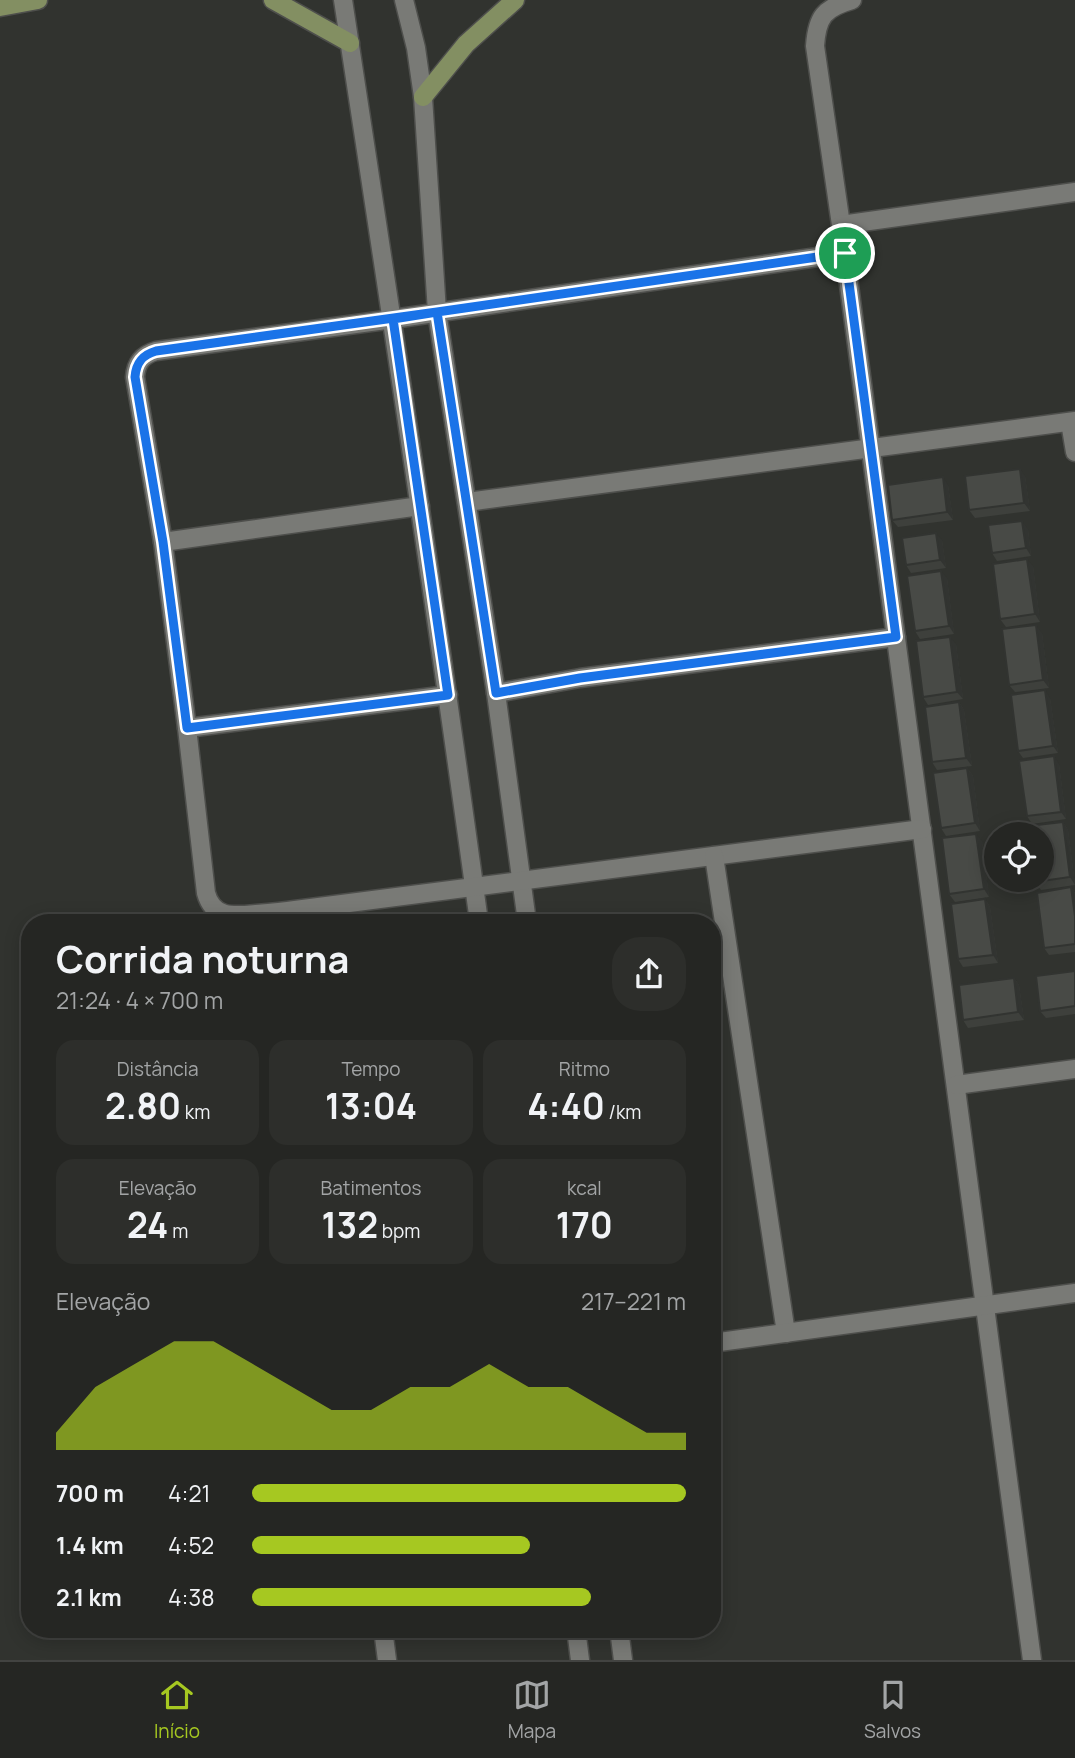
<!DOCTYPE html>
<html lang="pt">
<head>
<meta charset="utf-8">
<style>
	body { margin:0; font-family:Manrope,sans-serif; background:#2d2e2b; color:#f1f3f6; height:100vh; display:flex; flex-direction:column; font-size:26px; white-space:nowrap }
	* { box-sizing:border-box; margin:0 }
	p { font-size:23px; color:#a3a5a6 }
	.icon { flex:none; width:38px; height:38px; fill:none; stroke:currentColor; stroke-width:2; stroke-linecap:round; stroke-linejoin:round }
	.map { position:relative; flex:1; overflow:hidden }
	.side { position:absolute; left:21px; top:914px; width:700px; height:724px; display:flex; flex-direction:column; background:#252623; border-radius:28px; box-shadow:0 4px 18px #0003,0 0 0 2px #424341 }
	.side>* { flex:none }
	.fabs { position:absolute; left:984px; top:822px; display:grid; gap:14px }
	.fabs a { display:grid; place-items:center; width:70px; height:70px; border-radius:50%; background:#252623; box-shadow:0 4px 18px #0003,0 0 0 2px #424341; font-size:35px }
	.pin { position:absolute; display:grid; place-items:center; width:60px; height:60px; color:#fff; margin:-30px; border:4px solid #fff; border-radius:50%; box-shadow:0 2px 7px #0007 }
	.round { display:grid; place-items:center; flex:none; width:74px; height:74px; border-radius:28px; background:#2d2e2b }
	.headline { display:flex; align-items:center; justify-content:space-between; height:119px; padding:0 35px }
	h1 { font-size:38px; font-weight:700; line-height:52px }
	.metrics { display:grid; grid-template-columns:repeat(3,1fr); gap:10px; height:119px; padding:7px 35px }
	.metrics div { display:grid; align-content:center; border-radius:18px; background:#2d2e2b; text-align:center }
	.metrics b { font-size:35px; font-weight:700 }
	.metrics small { font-size:19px; font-weight:400 }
	.metrics p { font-size:19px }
	.chart { height:196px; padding:14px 35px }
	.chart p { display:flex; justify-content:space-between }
	.chart svg { width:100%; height:126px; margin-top:7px; fill:#a6c821; opacity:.7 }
	ul { padding:0 35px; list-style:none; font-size:23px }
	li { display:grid; grid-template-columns:112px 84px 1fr; align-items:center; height:52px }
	li i { height:18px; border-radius:9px; background:#a6c821 }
	.tab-bar { display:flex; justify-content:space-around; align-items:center; height:98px; border-top:2px solid #424341; background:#252623; font-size:19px; color:#a3a5a6 }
	.tab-bar a { display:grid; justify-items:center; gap:4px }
	.tab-bar .selected { color:#a6c821 }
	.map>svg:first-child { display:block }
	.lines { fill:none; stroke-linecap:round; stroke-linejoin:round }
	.street-casing { stroke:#4e4f4c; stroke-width:21 }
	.primary-casing { stroke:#4e4f4c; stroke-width:21 }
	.street { stroke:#797a76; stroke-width:18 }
	.primary { stroke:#838f62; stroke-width:18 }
	.wall { fill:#3e403c }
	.shaded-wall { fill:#323431 }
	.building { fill:#484a46; stroke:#323431; stroke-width:2 }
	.route-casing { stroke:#fff; stroke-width:14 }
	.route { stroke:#1a73e8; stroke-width:9 }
</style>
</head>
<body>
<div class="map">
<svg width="1075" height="1660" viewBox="0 0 1075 1660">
	<rect width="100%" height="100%" fill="#31332f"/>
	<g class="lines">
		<g class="street-casing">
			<g id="street">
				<path d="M343,0C390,307 437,614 479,922"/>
				<path d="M404,0L416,48L423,97L437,312L496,693L527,922"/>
				<path d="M852,0C824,8 817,17 815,46L841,225L1032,1660"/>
				<path d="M841,225L1075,192"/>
				<path d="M845,253L393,319L156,351C142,355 136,363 135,377L163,542L187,728L206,893C213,919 234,916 256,914C269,913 282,912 295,910L922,829"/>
				<path d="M1070,422L1075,452"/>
				<path d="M467,502L1075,421"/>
				<path d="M163,542L420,506"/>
				<path d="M496,693L580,678L896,637"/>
				<path d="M187,728L448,695"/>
				<path d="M714,856L786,1333"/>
				<path d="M956,1085L1075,1069"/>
				<path d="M712,1343L1075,1293"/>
				<path d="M383,1629L387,1660"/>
				<path d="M576,1629L580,1660"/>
				<path d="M619,1629L623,1660"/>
			</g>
		</g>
		<g class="primary-casing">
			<g id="primary">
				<path d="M273,0L350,43"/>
				<path d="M0,7L38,0"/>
				<path d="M423,97L466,44L515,0"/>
			</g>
		</g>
		<use href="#street" class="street"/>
		<use href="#primary" class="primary"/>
	</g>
	<g class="wall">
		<path d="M1025,476L1030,511L975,518L969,510Z"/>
		<path d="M948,485L953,520L898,527L892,520Z"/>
		<path d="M1028,529L1031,556L997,561L992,553Z"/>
		<path d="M942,540L946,568L911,573L906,565Z"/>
		<path d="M1033,566L1040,622L1006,627L1000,619Z"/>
		<path d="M947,578L954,634L920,639L915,631Z"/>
		<path d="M1042,633L1049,688L1015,692L1009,685Z"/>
		<path d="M956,644L963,699L928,705L923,697Z"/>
		<path d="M1050,698L1058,753L1023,758L1018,751Z"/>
		<path d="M959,702L964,710L972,766L937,770L932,762Z"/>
		<path d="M1059,764L1066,819L1032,824L1027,816Z"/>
		<path d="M967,768L973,776L980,831L946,836L941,828Z"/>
		<path d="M1063,822L1068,830L1075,885L1041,890L1035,882Z"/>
		<path d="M982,841L989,897L955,902L949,894Z"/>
		<path d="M1071,887L1075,893V952L1049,955L1044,948Z"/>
		<path d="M985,899L990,907L998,963L963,967L958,959Z"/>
		<path d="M1075,971V1014L1046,1018L1040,1011Z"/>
		<path d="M1014,978L1019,985L1024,1020L968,1028L963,1020Z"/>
	</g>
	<g class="shaded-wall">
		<path d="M1020,469L1025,476L1030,511L1024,503Z"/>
		<path d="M943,477L948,485L953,520L947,512Z"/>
		<path d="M1022,521L1028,529L1031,556L1026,548Z"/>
		<path d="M936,533L942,540L946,568L940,560Z"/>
		<path d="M1027,559L1033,566L1040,622L1035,614Z"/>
		<path d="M941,571L947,578L954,634L949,626Z"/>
		<path d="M1036,625L1042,633L1049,688L1043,680Z"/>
		<path d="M950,637L956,644L963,699L957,692Z"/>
		<path d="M1045,690L1050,698L1058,753L1053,746Z"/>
		<path d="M959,702L964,710L972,766L966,758Z"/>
		<path d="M1054,756L1059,764L1066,819L1061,812Z"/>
		<path d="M967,768L973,776L980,831L975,823Z"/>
		<path d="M1063,822L1068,830L1075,885L1070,877Z"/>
		<path d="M976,834L982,841L989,897L984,889Z"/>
		<path d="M1071,887L1075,893V916Z"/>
		<path d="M985,899L990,907L998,963L993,955Z"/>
		<path d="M1014,978L1019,985L1024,1020L1018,1012Z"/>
	</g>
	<g class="building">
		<path d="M1020,469L1024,503L969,510L965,476Z"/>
		<path d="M943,477L947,512L892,520L888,485Z"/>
		<path d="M1022,521L1026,548L992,553L988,525Z"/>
		<path d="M936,533L940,560L906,565L902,538Z"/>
		<path d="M1027,559L1035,614L1000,619L993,564Z"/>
		<path d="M941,571L949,626L915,631L907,576Z"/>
		<path d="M1036,625L1043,680L1009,685L1002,629Z"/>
		<path d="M950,637L957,692L923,697L916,641Z"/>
		<path d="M1045,690L1053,746L1018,751L1011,695Z"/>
		<path d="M959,702L966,758L932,762L925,707Z"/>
		<path d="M1054,756L1061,812L1027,816L1019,761Z"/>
		<path d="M967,768L975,823L941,828L933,773Z"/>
		<path d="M1063,822L1070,877L1035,882V880H1041V835H1029L1028,826Z"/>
		<path d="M976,834L984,889L949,894L942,838Z"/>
		<path d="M1071,887L1075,916V944L1044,948L1037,893Z"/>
		<path d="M985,899L993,955L958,959L951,904Z"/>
		<path d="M1075,971V1006L1040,1011L1036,976Z"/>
		<path d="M1014,978L1018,1012L963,1020L959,985Z"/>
	</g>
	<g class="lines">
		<g class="route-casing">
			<path id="route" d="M845,253L437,312L156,351C142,355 136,363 135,377L163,542L187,728L448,695L393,319L437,312L496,693L580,678L896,637L845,253"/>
		</g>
		<use href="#route" class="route"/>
	</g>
</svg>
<div class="fabs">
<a><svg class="icon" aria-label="locate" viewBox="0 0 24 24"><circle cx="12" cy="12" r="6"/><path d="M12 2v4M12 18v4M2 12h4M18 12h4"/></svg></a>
</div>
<div class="pin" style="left:845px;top:253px;background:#1e9e55"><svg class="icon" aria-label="arrive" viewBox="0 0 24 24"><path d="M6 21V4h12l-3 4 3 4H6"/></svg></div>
<section class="side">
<div class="headline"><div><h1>Corrida noturna</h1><p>21:24 · 4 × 700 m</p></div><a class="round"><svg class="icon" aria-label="share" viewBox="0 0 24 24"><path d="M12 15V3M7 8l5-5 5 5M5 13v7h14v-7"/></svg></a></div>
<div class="metrics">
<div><p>Distância</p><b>2.80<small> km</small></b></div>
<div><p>Tempo</p><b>13:04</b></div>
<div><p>Ritmo</p><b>4:40<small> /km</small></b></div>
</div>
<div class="metrics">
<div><p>Elevação</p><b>24<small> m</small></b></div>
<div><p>Batimentos</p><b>132<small> bpm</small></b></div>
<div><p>kcal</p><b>170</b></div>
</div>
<div class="chart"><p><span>Elevação</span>217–221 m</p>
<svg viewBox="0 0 160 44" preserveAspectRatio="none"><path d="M0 44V38L10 22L20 14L30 6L40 6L50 14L60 22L70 30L80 30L90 22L100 22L110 14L120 22L130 22L140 30L150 38L160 38V44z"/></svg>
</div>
<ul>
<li><b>700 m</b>4:21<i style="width:100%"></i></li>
<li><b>1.4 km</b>4:52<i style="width:64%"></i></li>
<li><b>2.1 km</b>4:38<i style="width:78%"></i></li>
</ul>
</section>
</div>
<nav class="tab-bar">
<a class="selected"><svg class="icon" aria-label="home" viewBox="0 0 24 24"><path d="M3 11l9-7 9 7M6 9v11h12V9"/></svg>Início</a>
<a><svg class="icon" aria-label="map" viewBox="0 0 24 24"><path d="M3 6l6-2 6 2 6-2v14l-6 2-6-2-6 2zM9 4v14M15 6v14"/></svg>Mapa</a>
<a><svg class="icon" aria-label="saved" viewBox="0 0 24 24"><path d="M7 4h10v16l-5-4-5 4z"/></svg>Salvos</a>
</nav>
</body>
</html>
